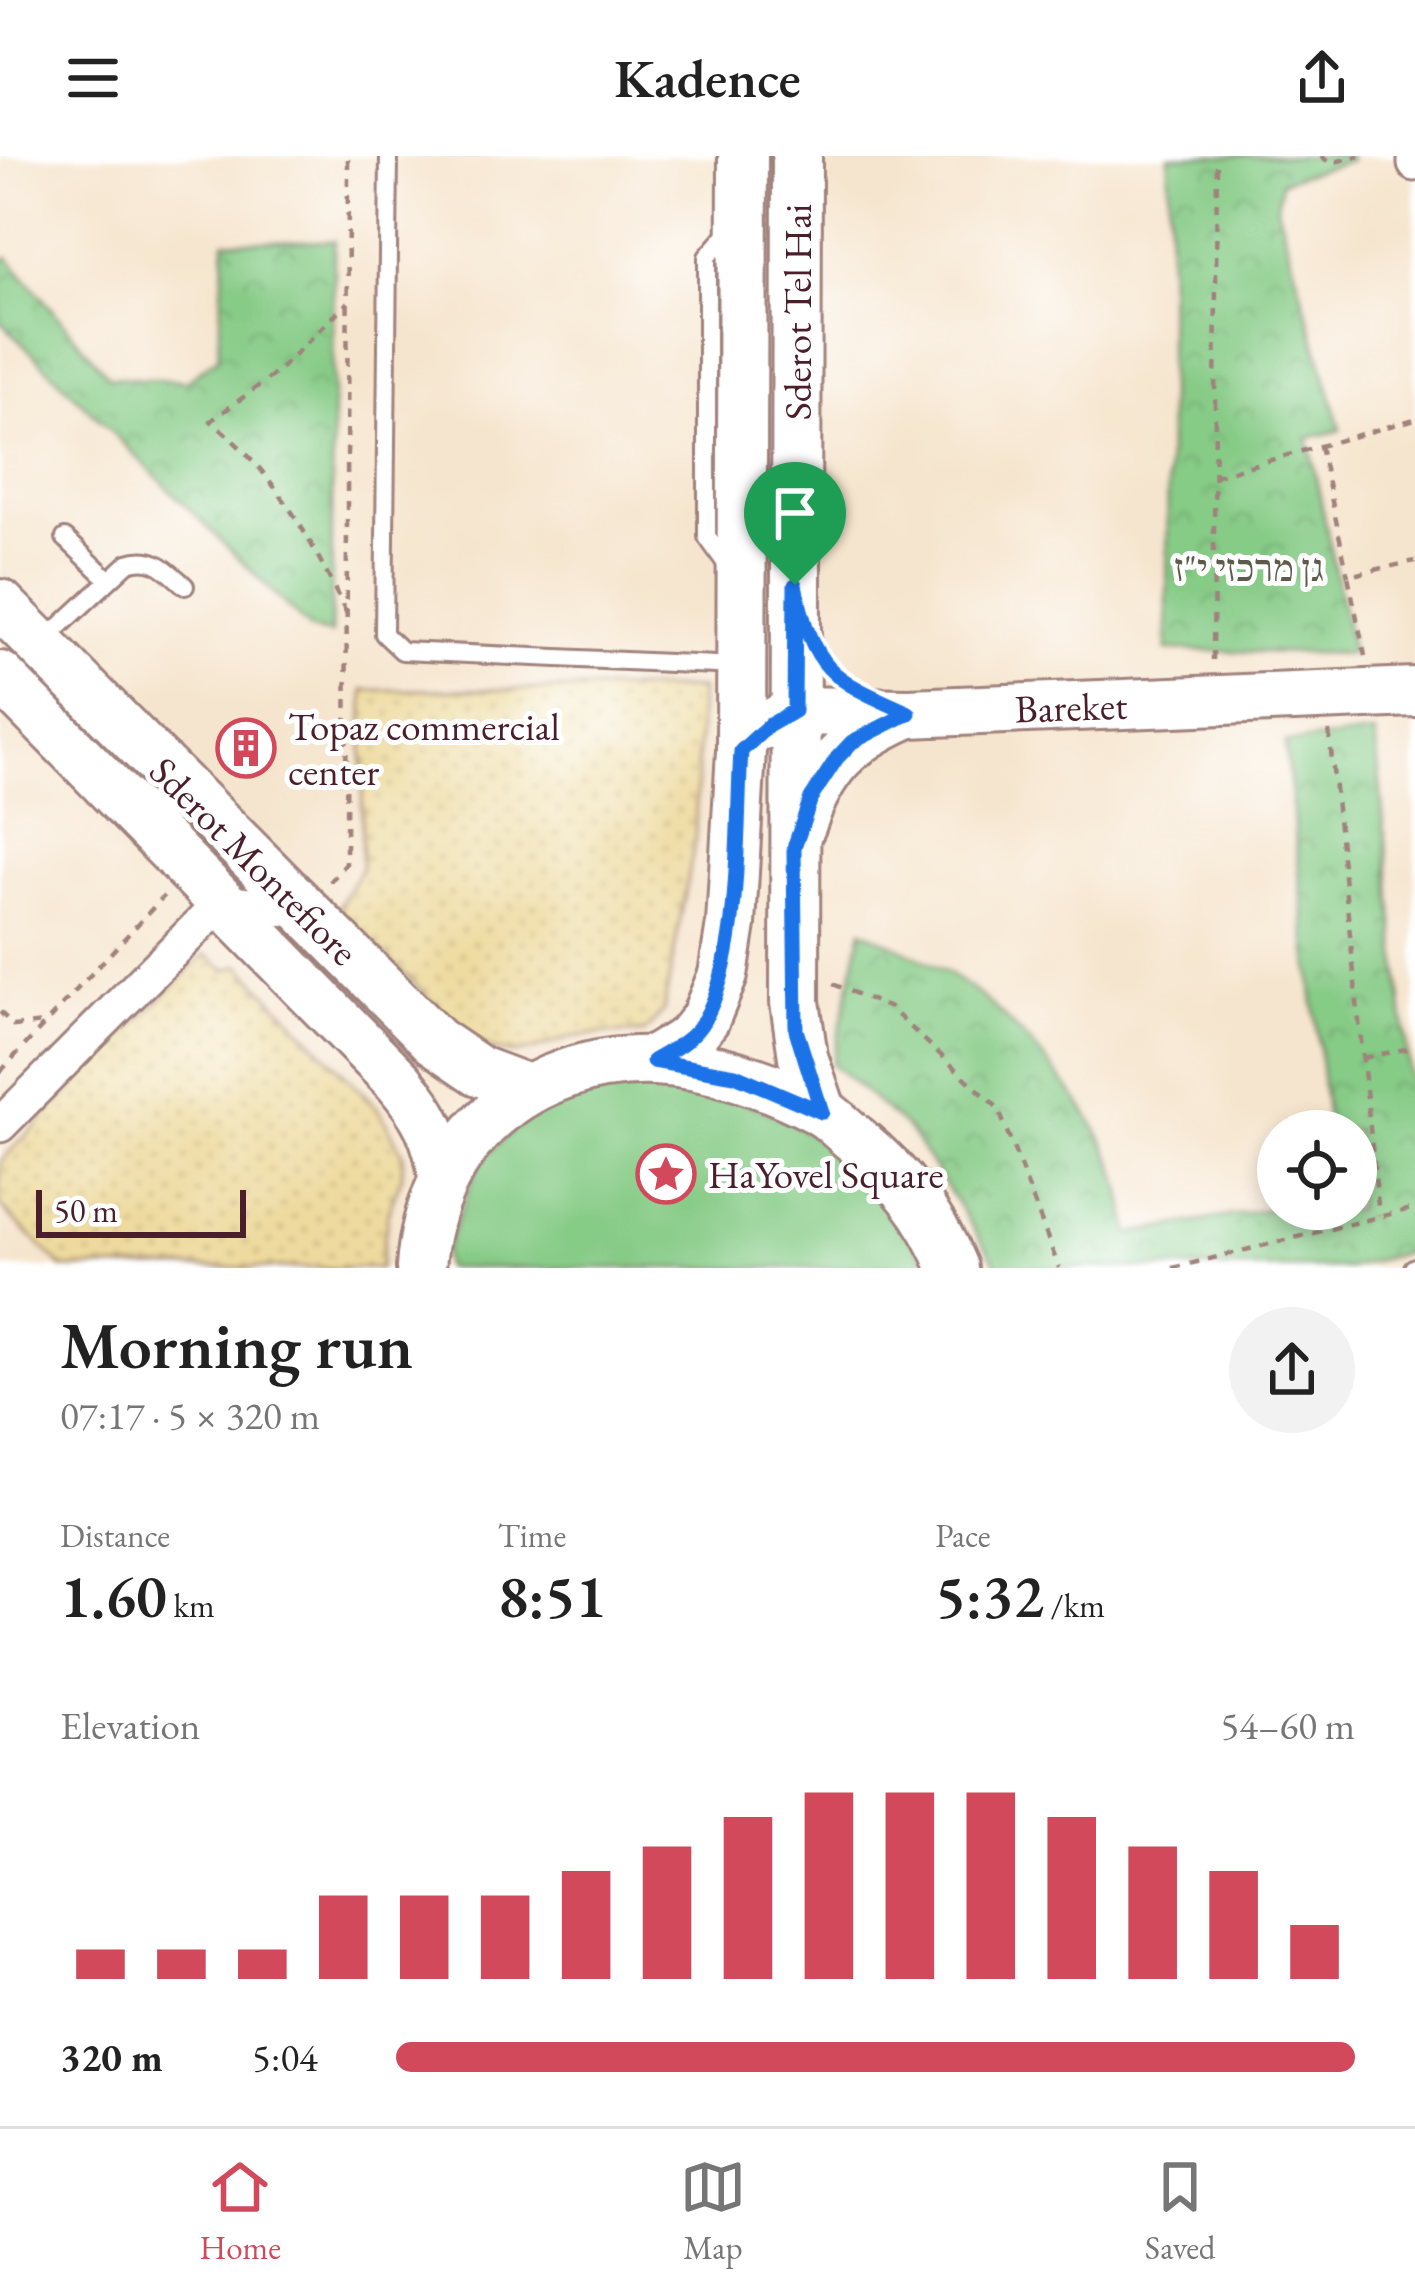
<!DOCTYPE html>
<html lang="en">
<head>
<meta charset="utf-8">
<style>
	body { margin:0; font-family:"EB Garamond","Frank Ruhl Libre",serif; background:#f2f2f2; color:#222; height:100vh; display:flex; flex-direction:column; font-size:45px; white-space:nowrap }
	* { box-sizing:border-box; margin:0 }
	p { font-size:39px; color:#767676 }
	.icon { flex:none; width:66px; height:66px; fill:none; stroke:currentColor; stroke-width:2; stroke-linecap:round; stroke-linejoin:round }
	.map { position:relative; height:1112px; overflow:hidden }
	.panel { display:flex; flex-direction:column; background:#fff; flex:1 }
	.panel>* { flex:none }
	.controls { position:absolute; left:1257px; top:954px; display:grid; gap:24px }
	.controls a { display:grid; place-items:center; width:120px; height:120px; border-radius:50%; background:#fff; box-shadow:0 6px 18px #0003; font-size:60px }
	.scale { position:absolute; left:36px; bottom:30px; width:210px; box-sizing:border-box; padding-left:12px; border:6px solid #4a1f2b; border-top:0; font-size:33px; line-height:42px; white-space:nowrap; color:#4a1f2b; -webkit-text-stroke:9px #fff; paint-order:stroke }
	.pin { position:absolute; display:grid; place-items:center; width:102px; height:102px; color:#fff; margin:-123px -51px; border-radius:50% 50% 50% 0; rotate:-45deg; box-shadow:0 0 12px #0007 }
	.pin .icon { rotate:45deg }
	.round { display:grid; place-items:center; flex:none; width:126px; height:126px; border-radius:63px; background:#f2f2f2 }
	.summary { display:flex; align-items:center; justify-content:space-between; height:204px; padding:0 60px }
	h1 { font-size:66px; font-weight:600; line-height:90px }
	.stats { display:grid; grid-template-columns:repeat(3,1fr); gap:18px; height:204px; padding:12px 60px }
	.stats div { display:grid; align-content:center }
	.stats b { font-size:60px; font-weight:600 }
	.stats small { font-size:33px; font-weight:400 }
	.stats p { font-size:33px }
	.chart { height:336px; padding:24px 60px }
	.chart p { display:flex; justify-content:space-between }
	.chart svg { width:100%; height:216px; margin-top:12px; stroke:#d1495b; stroke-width:6 }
	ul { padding:0 60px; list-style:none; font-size:39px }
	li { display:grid; grid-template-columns:192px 144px 1fr; align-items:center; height:90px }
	li i { height:30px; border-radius:15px; background:#d1495b }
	header { display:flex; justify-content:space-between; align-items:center; height:156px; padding:0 60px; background:#fff; font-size:54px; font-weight:600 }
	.tab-bar { display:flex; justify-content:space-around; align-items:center; height:168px; border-top:3px solid #e0e0e0; background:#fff; font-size:33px; color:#767676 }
	.tab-bar a { display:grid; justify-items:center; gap:6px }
	.tab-bar .active { color:#d1495b }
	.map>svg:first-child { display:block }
	.grass { fill:#86cb86; stroke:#687558; stroke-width:3 }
	.sand { fill:url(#sand-dots); stroke:#9c7c64; stroke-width:3 }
	.park { fill:url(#park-crowns); stroke:#687558; stroke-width:3 }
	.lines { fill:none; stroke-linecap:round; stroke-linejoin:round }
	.lane-casing { stroke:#a0827c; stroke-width:22 }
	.street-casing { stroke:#a0827c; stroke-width:39 }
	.secondary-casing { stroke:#a0827c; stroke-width:54 }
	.path { stroke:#a0827c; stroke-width:4.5; stroke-dasharray:9 9; stroke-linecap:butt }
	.lane { stroke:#fff; stroke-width:16 }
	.street { stroke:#fff; stroke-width:33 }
	.secondary { stroke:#fff; stroke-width:48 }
	.route-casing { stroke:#fff; stroke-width:24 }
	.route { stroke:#1a73e8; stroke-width:15 }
	.labels { text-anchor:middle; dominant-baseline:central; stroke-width:10; stroke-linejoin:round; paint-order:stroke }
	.street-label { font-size:39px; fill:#4a1f2b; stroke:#fff }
	.park-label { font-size:39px; fill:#5f5b4b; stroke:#fff }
	.poi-label { font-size:39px; fill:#4a1f2b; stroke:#fff; text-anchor:start }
</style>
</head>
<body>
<header><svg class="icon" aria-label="menu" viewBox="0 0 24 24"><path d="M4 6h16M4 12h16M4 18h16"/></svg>Kadence<svg class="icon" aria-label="share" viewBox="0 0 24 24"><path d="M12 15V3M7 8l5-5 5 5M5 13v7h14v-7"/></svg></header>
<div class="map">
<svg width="1415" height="1112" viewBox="0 0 1415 1112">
	<defs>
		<pattern id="sand-dots" width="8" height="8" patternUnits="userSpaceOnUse" patternTransform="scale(3)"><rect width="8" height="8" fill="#eeda9e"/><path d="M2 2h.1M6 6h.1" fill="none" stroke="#cebb88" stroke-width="1.8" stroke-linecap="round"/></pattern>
		<pattern id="park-crowns" width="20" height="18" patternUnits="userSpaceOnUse" patternTransform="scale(3)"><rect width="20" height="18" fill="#86cb86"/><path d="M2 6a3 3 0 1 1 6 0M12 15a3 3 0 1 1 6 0" fill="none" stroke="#75ae74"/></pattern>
	</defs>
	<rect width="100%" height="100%" fill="#fff"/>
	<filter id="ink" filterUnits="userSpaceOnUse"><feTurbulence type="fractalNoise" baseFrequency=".00833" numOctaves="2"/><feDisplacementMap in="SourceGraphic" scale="24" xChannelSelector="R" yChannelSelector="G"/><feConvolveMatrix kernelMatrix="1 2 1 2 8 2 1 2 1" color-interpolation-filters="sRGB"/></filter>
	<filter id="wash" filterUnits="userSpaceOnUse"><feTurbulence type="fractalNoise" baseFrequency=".004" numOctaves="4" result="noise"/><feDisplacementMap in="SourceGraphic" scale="48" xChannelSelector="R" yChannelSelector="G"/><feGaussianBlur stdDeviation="2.7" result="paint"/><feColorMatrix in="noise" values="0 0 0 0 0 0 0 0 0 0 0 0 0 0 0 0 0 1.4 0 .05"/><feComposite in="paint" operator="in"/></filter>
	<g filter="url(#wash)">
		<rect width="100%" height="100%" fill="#f6e5ce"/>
		<path class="grass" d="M653,929C678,933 704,935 727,941C812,964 893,1031 927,1112H445L444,1097L480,1005L516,972L539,954L591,935Z"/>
		<g class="sand">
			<path d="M700,533L695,684L663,856L644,877C625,877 606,876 587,879C534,885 526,915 470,882L338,753L361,713L364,534Z"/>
			<path d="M205,798L226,814L240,809L379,954L403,998L402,1020L388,1056L380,1112H63L0,1050V1006Z"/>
		</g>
		<g class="park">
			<path d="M1169,0H1349L1350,5L1281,25L1277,51L1341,274L1308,282L1352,498L1167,494Z"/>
			<path d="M225,85H334L331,478L311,474L0,165V107L8,101L109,221L187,225L218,201Z"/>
			<path d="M1375,578L1415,975V1094L1347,1112H999L909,974L832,908L862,774C904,793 954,816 989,847C1036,889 1102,962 1119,1024C1124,1041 1126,1060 1130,1078L1278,1051L1356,1053V975H1328L1285,587Z"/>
		</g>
	</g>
	<g filter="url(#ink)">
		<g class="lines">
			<g class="lane-casing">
				<g id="lane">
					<path d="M389,0L384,478L402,495L739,510"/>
					<path d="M65,382L108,423"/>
					<path d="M729,412L707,381V101L734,70"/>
					<path d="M45,484L128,407C154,398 167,414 185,430"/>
					<path d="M1413,1112L1415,1111"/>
				</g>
			</g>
			<g class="street-casing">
				<g id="street">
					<path d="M1415,1V8"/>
					<path d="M0,969L222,746L304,755"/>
				</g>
			</g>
			<g class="secondary-casing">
				<g id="secondary">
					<path d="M797,0L795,846L803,901L822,956"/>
					<path d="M0,448L435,885L479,915L527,933"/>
					<path d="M0,520L399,926C425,957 438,981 443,1021"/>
					<path d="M770,569L794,555L909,557L1415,536"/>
					<path d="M801,670C822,609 847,585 904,559"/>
					<path d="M653,905L689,883L705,863L723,819L731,768L741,595L743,0"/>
					<path d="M421,1112C429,986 527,901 654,905C709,907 770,928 819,954C832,961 843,974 855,983C900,1021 930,1056 953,1112"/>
				</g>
			</g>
			<g class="path">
				<path d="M1321,0L1330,7L1359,0"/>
				<path d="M1320,290L1348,420"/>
				<path d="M1214,320L1415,263"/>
				<path d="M346,457C311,382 276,318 211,265L276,217L348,146"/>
				<path d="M1365,500L1348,420L1415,405"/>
				<path d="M1213,504L1217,0"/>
				<path d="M1329,575L1379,1059"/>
				<path d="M330,726L346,708L348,0"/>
				<path d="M833,828L890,852L998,952L1059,1112"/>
				<path d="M0,856L14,870L45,867"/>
				<path d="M1363,902L1415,891"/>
				<path d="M0,916L164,740"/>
				<path d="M1173,1112L1415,1052"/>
			</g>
			<use href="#lane" class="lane"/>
			<use href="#street" class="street"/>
			<use href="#secondary" class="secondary"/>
		</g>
	</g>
	<g class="lines" filter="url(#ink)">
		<g class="route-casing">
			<path id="route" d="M795,429C814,516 830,522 909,557L852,586L837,602L811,642L794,692L796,874L822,956L735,919L653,905C672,894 693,884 704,864C742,799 736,671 741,595L768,570L794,555Z"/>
		</g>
		<use href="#route" class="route"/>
	</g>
	<defs>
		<g id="building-ring" transform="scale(3)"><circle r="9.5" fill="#fff" stroke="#d1495b" stroke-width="1.5"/><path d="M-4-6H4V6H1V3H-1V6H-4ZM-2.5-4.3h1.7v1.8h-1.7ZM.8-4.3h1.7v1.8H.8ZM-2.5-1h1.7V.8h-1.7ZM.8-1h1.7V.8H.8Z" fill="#d1495b"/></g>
		<g id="sight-ring" transform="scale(3)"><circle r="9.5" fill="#fff" stroke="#d1495b" stroke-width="1.5"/><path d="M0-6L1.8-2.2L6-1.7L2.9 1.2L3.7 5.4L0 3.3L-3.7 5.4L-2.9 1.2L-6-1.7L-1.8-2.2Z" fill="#d1495b"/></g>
	</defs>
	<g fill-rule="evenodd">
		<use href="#building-ring" x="246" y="592"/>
		<use href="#sight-ring" x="666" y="1018"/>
	</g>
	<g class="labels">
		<g class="street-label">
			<text transform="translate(797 156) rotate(-90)">Sderot Tel Hai</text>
			<text transform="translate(1071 551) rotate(-2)">Bareket</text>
			<text transform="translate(254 705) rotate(45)">Sderot Montefiore</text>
		</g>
		<g class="park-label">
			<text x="1249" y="411">גן מרכזי י"ז</text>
		</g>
		<g class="poi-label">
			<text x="288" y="570">Topaz commercial<tspan x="288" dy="45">center</tspan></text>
			<text x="708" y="1018">HaYovel Square</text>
		</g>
	</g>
</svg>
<div class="controls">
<a><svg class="icon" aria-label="locate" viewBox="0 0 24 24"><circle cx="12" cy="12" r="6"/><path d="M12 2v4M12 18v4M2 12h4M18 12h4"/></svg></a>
</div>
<div class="scale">50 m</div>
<div class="pin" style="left:795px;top:429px;background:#1e9e55"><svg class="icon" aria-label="arrive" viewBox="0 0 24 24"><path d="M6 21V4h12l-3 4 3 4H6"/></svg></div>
</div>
<section class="panel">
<div class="summary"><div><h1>Morning run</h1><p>07:17 · 5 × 320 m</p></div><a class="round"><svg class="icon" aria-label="share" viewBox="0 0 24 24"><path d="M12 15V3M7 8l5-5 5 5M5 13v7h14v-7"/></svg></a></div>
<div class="stats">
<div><p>Distance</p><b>1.60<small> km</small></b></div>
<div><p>Time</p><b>8:51</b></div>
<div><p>Pace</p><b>5:32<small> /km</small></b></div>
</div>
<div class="chart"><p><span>Elevation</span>54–60 m</p>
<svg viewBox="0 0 160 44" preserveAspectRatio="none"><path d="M5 44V38M15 44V38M25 44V38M35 44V27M45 44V27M55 44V27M65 44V22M75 44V17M85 44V11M95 44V6M105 44V6M115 44V6M125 44V11M135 44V17M145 44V22M155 44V33"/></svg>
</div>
<ul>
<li><b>320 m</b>5:04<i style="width:100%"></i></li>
</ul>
</section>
<nav class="tab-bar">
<a class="active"><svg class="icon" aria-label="home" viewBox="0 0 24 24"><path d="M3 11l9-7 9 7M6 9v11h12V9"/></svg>Home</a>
<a><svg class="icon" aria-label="map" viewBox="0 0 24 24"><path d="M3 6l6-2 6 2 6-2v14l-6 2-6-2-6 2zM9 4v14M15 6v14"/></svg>Map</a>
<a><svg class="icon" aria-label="saved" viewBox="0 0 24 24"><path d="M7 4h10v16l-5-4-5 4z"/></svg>Saved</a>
</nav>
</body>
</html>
